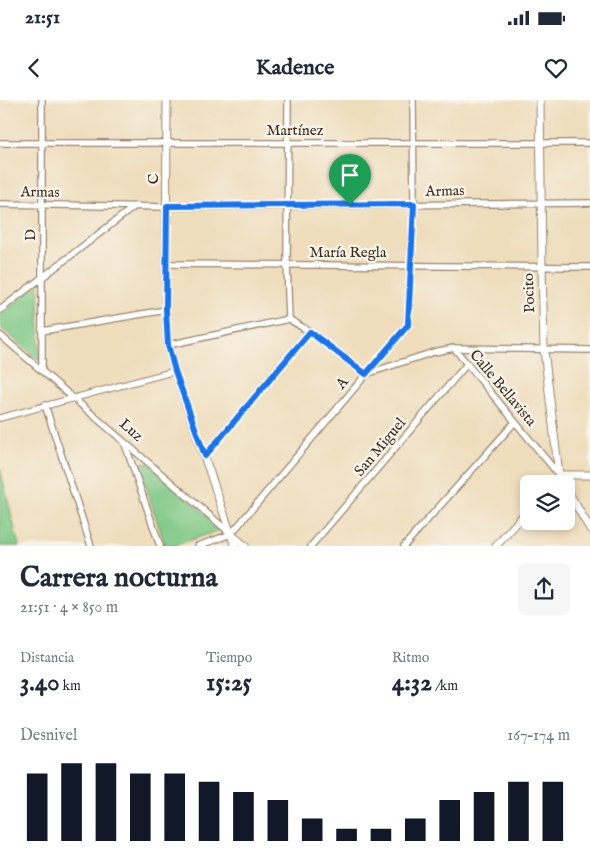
<!DOCTYPE html>
<html lang="es">
<head>
<meta charset="utf-8">
<style>
	body { margin:0; font-family:"IM FELL English",serif; background:#f6f6f7; color:#1f2937; height:100vh; display:flex; flex-direction:column; font-size:19px; white-space:nowrap }
	* { box-sizing:border-box; margin:0 }
	p { font-size:16px; color:#747a83 }
	.icon { flex:none; width:28px; height:28px; fill:none; stroke:currentColor; stroke-width:2; stroke-linecap:round; stroke-linejoin:round }
	.map { position:relative; height:446px; overflow:hidden }
	.details { display:flex; flex-direction:column; background:#fff; flex:1 }
	.details>* { flex:none }
	.buttons { position:absolute; left:520px; top:375px; display:grid; gap:10px }
	.buttons a { display:grid; place-items:center; width:55px; height:55px; border-radius:8px; background:#fff; box-shadow:0 2px 8px #0003; font-size:25px }
	.pin { position:absolute; display:grid; place-items:center; width:42px; height:42px; color:#fff; margin:-51px -21px; border-radius:50% 50% 50% 0; rotate:-45deg; box-shadow:0 0 5px #0007 }
	.pin .icon { rotate:45deg }
	.round { display:grid; place-items:center; flex:none; width:52px; height:52px; border-radius:8px; background:#f6f6f7 }
	.headline { display:flex; align-items:center; justify-content:space-between; height:85px; padding:0 20px }
	h1 { font-size:28px; font-weight:700; line-height:38px }
	.figures { display:grid; grid-template-columns:repeat(3,1fr); gap:8px; height:85px; padding:5px 20px }
	.figures div { display:grid; align-content:center }
	.figures b { font-size:25px; font-weight:700 }
	.figures small { font-size:14px; font-weight:400 }
	.figures p { font-size:14px }
	.chart { height:140px; padding:10px 20px }
	.chart p { display:flex; justify-content:space-between }
	.chart svg { width:100%; height:90px; margin-top:5px; stroke:#111827; stroke-width:6 }
	.status { display:flex; justify-content:space-between; align-items:center; height:35px; padding:0 25px; background:#fff; direction:ltr }
	.status svg { height:14px; fill:currentColor }
	header { display:flex; justify-content:space-between; align-items:center; height:65px; padding:0 20px; background:#fff; font-size:22px; font-weight:700 }
	.map>svg:first-child { display:block }
	.green { fill:#7dc784; stroke:#5c7851 }
	.lines { fill:none; stroke-linecap:round; stroke-linejoin:round }
	.minor-casing { stroke:#95846d; stroke-width:8 }
	.tertiary-casing { stroke:#95846d; stroke-width:9 }
	.minor { stroke:#fff; stroke-width:5.5 }
	.tertiary { stroke:#fff; stroke-width:7 }
	.route-casing { stroke:#fff; stroke-width:10 }
	.route { stroke:#1a73e8; stroke-width:6 }
	.labels { text-anchor:middle; dominant-baseline:central; stroke-width:5; stroke-linejoin:round; paint-order:stroke }
	.street-label { font-size:15px; fill:#3b2a1e; stroke:#f7f3e8 }
</style>
</head>
<body>
<div class="status"><b>21:51</b><svg viewBox="0 0 49 12"><path d="M0 12V9h3v3zM5 12V6h3v6zM10 12V3h3v9zM15 12V0h3v12zM26 1h20v11H26zM47 4h2v5h-2z"/></svg></div>
<header><svg class="icon" aria-label="back" viewBox="0 0 24 24"><path d="M15 5l-7 7 7 7"/></svg>Kadence<svg class="icon" aria-label="heart" viewBox="0 0 24 24"><path d="M12 20l-8-8c-3-5 5-10 8-4 3-6 11-1 8 4z"/></svg></header>
<div class="map">
<svg width="590" height="446" viewBox="0 0 590 446">
	<rect width="100%" height="100%" fill="#f7f3e8"/>
	<filter id="ink" filterUnits="userSpaceOnUse"><feTurbulence type="fractalNoise" baseFrequency=".02" numOctaves="2"/><feDisplacementMap in="SourceGraphic" scale="10" xChannelSelector="R" yChannelSelector="G"/><feConvolveMatrix kernelMatrix="1 2 1 2 8 2 1 2 1" color-interpolation-filters="sRGB"/></filter>
	<filter id="wash" filterUnits="userSpaceOnUse"><feTurbulence type="fractalNoise" baseFrequency=".0096" numOctaves="4" result="noise"/><feDisplacementMap in="SourceGraphic" scale="20" xChannelSelector="R" yChannelSelector="G"/><feGaussianBlur stdDeviation="1.12" result="paint"/><feColorMatrix in="noise" values="0 0 0 0 0 0 0 0 0 0 0 0 0 0 0 0 0 1.4 0 .05"/><feComposite in="paint" operator="in"/></filter>
	<g filter="url(#wash)">
		<rect width="100%" height="100%" fill="#efddbc"/>
		<g class="green">
			<path d="M39,184L40,261L0,227V215Z"/>
			<path d="M143,363H148L223,429L174,446H165L139,365Z"/>
			<path d="M0,368L19,446H0Z"/>
		</g>
	</g>
	<g filter="url(#ink)">
		<g class="lines">
			<g class="minor-casing">
				<g id="minor">
					<path d="M42,0V271"/>
					<path d="M288,0L287,165L289,219"/>
					<path d="M0,43H590"/>
					<path d="M0,104L167,107L590,103"/>
					<path d="M166,164L590,167"/>
					<path d="M0,210L135,106"/>
					<path d="M42,231L166,210"/>
					<path d="M0,235L230,433"/>
					<path d="M168,245L289,219L310,232L366,274L434,252L454,248L590,250"/>
					<path d="M454,248L559,375"/>
					<path d="M45,305L91,446"/>
					<path d="M0,318L175,271"/>
					<path d="M125,344L160,446"/>
					<path d="M205,356L310,232"/>
					<path d="M198,446L231,434L408,225L414,104L413,0"/>
					<path d="M311,446L467,264"/>
					<path d="M404,446L515,322"/>
				</g>
			</g>
			<g class="tertiary-casing">
				<g id="tertiary">
					<path d="M167,0L166,210L168,245L175,271L235,446"/>
					<path d="M540,0L542,167L544,250L559,375L564,384"/>
					<path d="M559,375H590"/>
					<path d="M551,384L559,375"/>
					<path d="M566,388L590,429"/>
					<path d="M232,435L245,446"/>
					<path d="M496,446L529,409"/>
				</g>
			</g>
			<use href="#minor" class="minor"/>
			<use href="#tertiary" class="tertiary"/>
		</g>
	</g>
	<g class="lines" filter="url(#ink)">
		<g class="route-casing">
			<path id="route" d="M414,104L408,225L366,274L310,232L205,356L175,271L168,245L166,210L167,106Z"/>
		</g>
		<use href="#route" class="route"/>
	</g>
	<g class="labels">
		<g class="street-label">
			<text x="295" y="30">Martínez</text>
			<text transform="translate(153 79) rotate(-90)">C</text>
			<text transform="translate(445 91) rotate(-1)">Armas</text>
			<text transform="translate(40 92) rotate(1)">Armas</text>
			<text transform="translate(30 135) rotate(-90)">D</text>
			<text x="348" y="152">María Regla</text>
			<text transform="translate(529 193) rotate(-92)">Pocito</text>
			<text transform="translate(342 283) rotate(-50)">A</text>
			<text transform="translate(503 288) rotate(50)">Calle Bellavista</text>
			<text transform="translate(131 330) rotate(41)">Luz</text>
			<text transform="translate(380 347) rotate(-50)">San Miguel</text>
		</g>
	</g>
</svg>
<div class="buttons">
<a><svg class="icon" aria-label="layers" viewBox="0 0 24 24"><path d="M12 4l9 5-9 5-9-5zM3 14l9 5 9-5"/></svg></a>
</div>
<div class="pin" style="left:350px;top:105px;background:#1e9e55"><svg class="icon" aria-label="arrive" viewBox="0 0 24 24"><path d="M6 21V4h12l-3 4 3 4H6"/></svg></div>
</div>
<section class="details">
<div class="headline"><div><h1>Carrera nocturna</h1><p>21:51 · 4 × 850 m</p></div><a class="round"><svg class="icon" aria-label="share" viewBox="0 0 24 24"><path d="M12 15V3M7 8l5-5 5 5M5 13v7h14v-7"/></svg></a></div>
<div class="figures">
<div><p>Distancia</p><b>3.40<small> km</small></b></div>
<div><p>Tiempo</p><b>15:25</b></div>
<div><p>Ritmo</p><b>4:32<small> /km</small></b></div>
</div>
<div class="chart"><p><span>Desnivel</span>167–174 m</p>
<svg viewBox="0 0 160 44" preserveAspectRatio="none"><path d="M5 44V11M15 44V6M25 44V6M35 44V11M45 44V11M55 44V15M65 44V20M75 44V24M85 44V33M95 44V38M105 44V38M115 44V33M125 44V24M135 44V20M145 44V15M155 44V15"/></svg>
</div>
</section>
</body>
</html>
